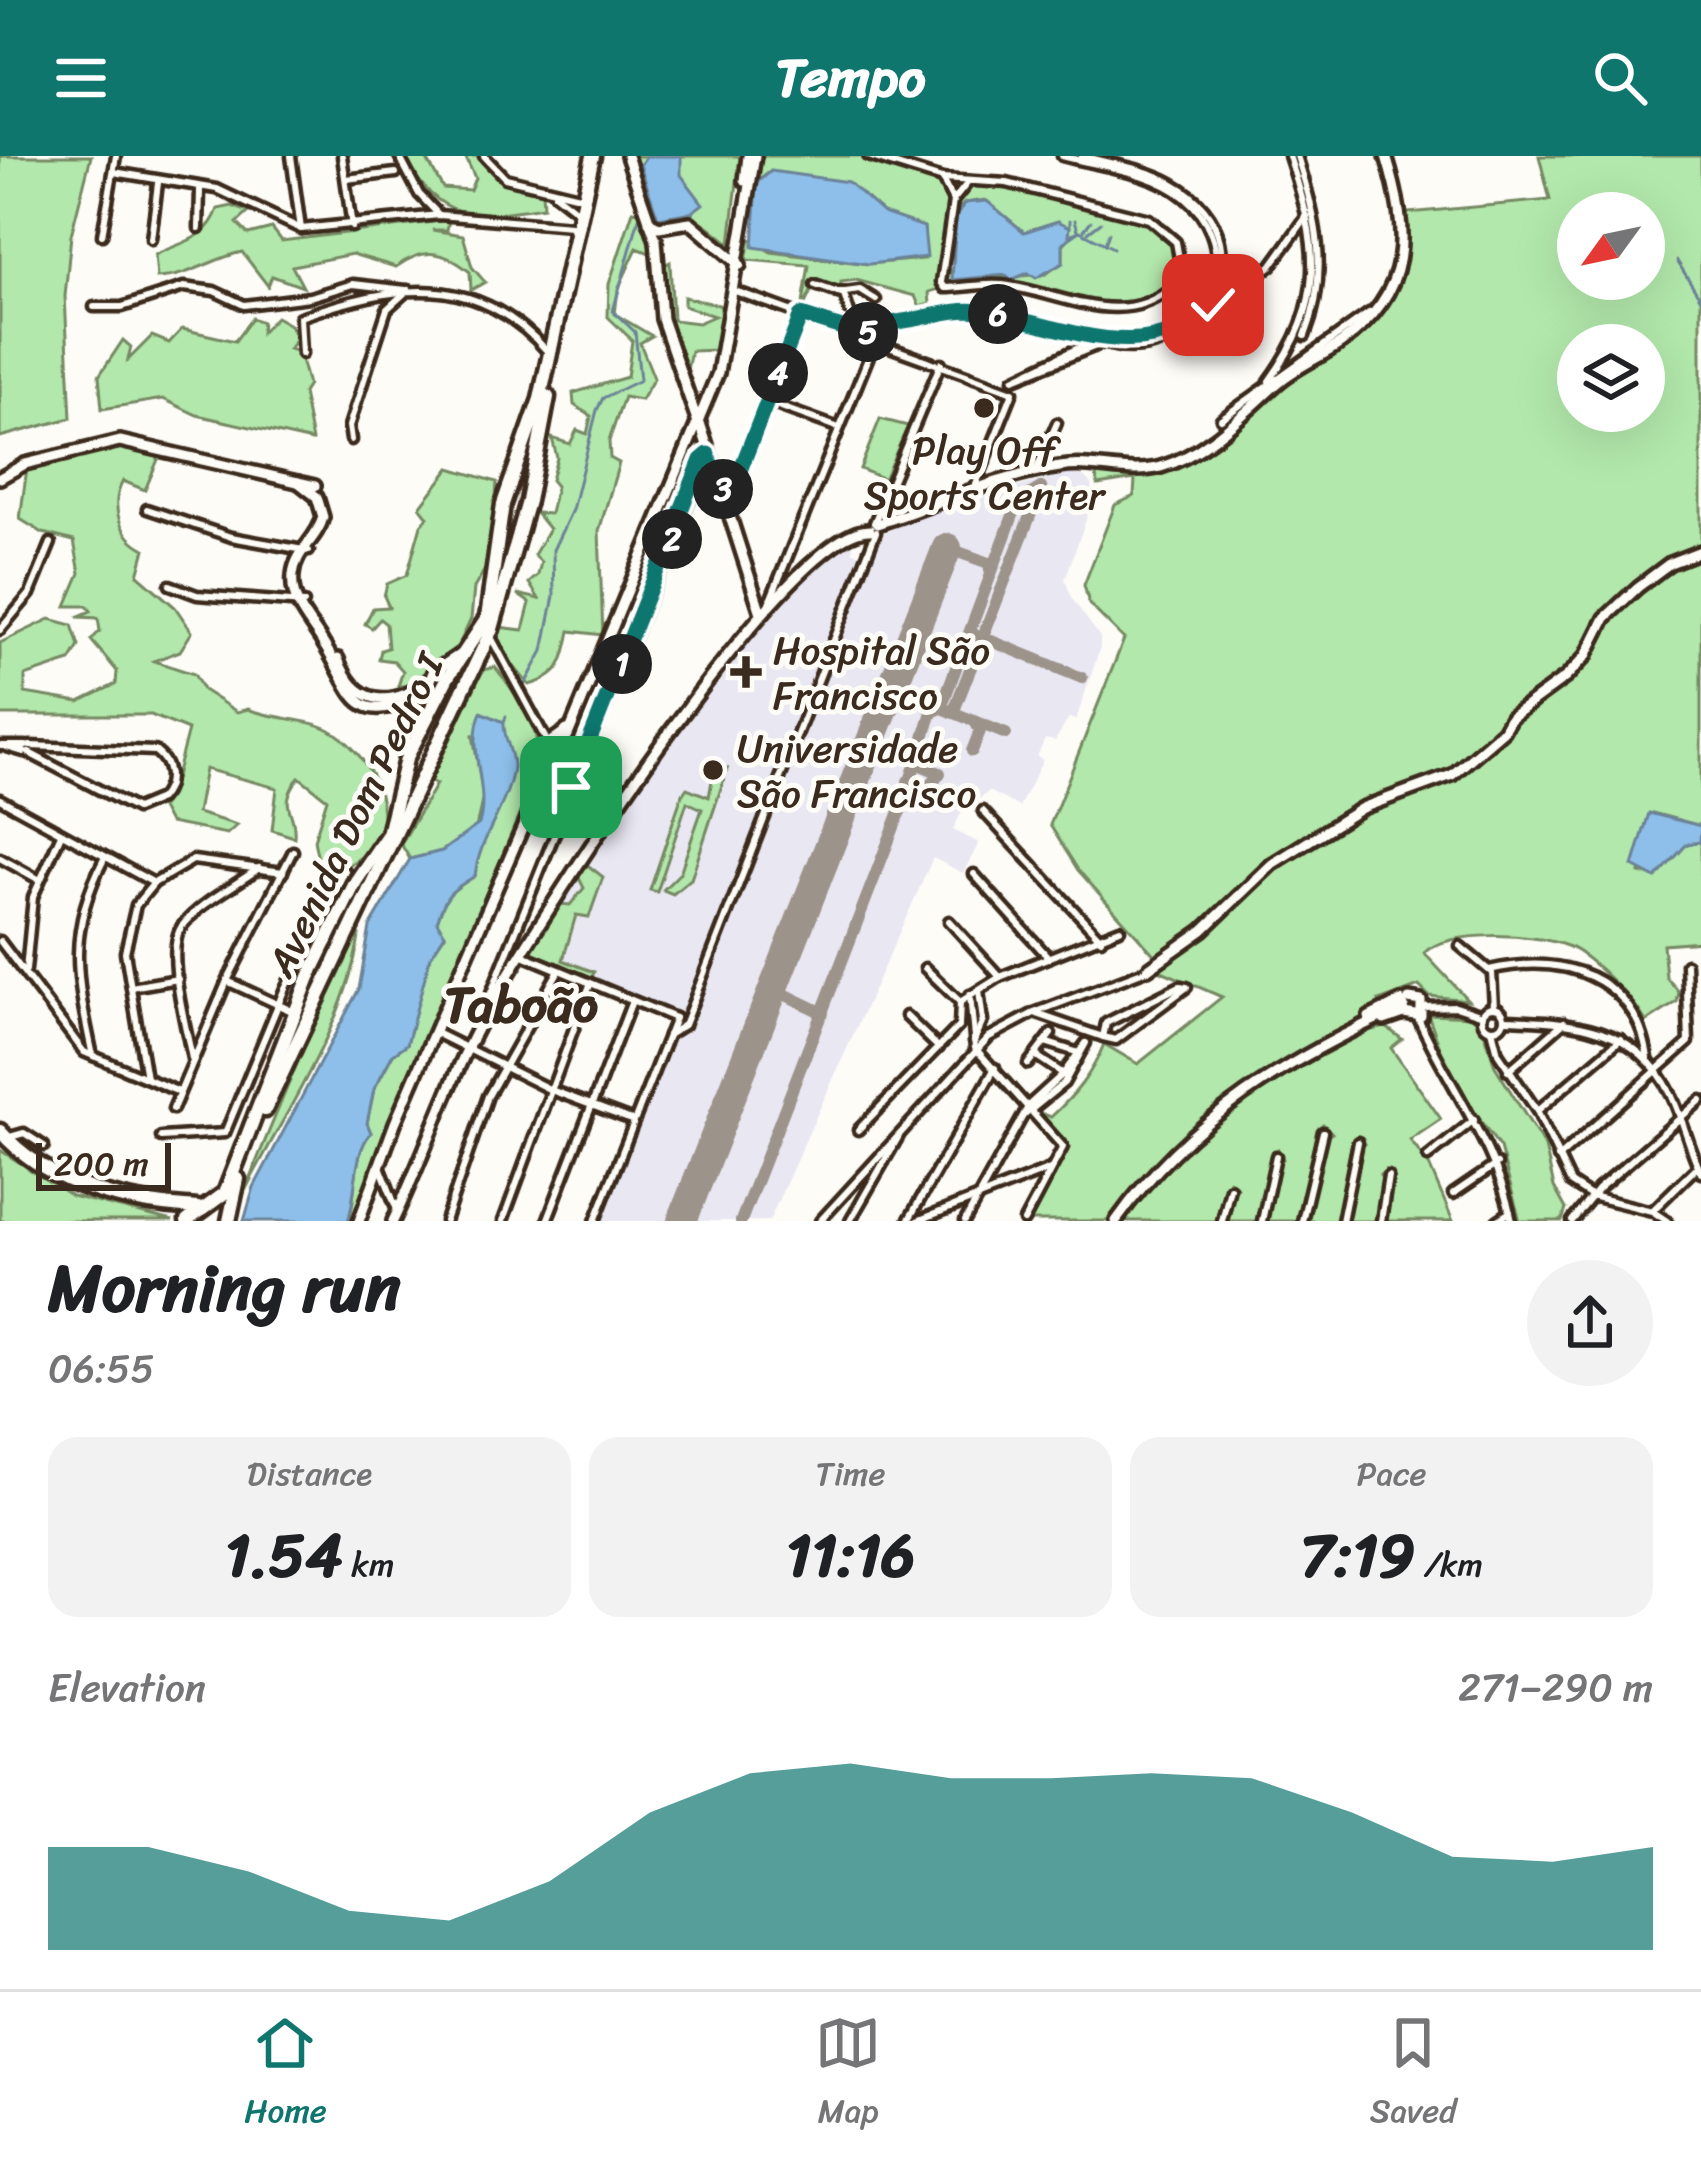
<!DOCTYPE html>
<html lang="en">
<head>
<meta charset="utf-8">
<style>
	body { margin:0; font-family:Sriracha,sans-serif; background:#f2f2f2; color:#202124; height:100vh; display:flex; flex-direction:column; font-size:45px; white-space:nowrap }
	* { box-sizing:border-box; margin:0 }
	p { font-size:39px; color:#757577 }
	.icon { flex:none; width:66px; height:66px; fill:none; stroke:currentColor; stroke-width:2; stroke-linecap:round; stroke-linejoin:round }
	.map { position:relative; height:1065px; overflow:hidden }
	.side { display:flex; flex-direction:column; background:#fff; flex:1 }
	.side>* { flex:none }
	.needle { width:78px; rotate:237deg }
	.buttons { position:absolute; left:1557px; top:36px; display:grid; gap:24px }
	.buttons a { display:grid; place-items:center; width:108px; height:108px; border-radius:50%; background:#fff; box-shadow:0 12px 48px #0002; font-size:60px }
	.scale { position:absolute; left:36px; bottom:30px; width:135px; box-sizing:border-box; padding-left:12px; border:6px solid #3b2a1e; border-top:0; font-size:33px; line-height:42px; white-space:nowrap; color:#3b2a1e; -webkit-text-stroke:9px #fdfcf7; paint-order:stroke }
	.pin { position:absolute; display:grid; place-items:center; width:102px; height:102px; color:#fff; margin:-51px; border-radius:24px; box-shadow:0 6px 18px #0006 }
	.km { position:absolute; width:60px; height:60px; margin:-30px; border-radius:50%; background:#222; color:#fff; font-size:33px; line-height:60px; text-align:center }
	.round { display:grid; place-items:center; flex:none; width:126px; height:126px; border-radius:63px; background:#f2f2f2 }
	.overview { display:flex; align-items:center; justify-content:space-between; height:204px; padding:0 48px }
	h1 { font-size:66px; font-weight:800; line-height:90px }
	.metrics { display:grid; grid-template-columns:repeat(3,1fr); gap:18px; height:204px; padding:12px 48px }
	.metrics div { display:grid; align-content:center; border-radius:30px; background:#f2f2f2; text-align:center }
	.metrics b { font-size:60px; font-weight:800 }
	.metrics small { font-size:33px; font-weight:400 }
	.metrics p { font-size:33px }
	.chart { height:336px; padding:24px 48px }
	.chart p { display:flex; justify-content:space-between }
	.chart svg { width:100%; height:216px; margin-top:12px; fill:#0f766e; opacity:.7 }
	header { display:flex; justify-content:space-between; align-items:center; height:156px; padding:0 48px; background:#0f766e; color:#fff; font-size:54px; font-weight:800 }
	.tabs { display:flex; justify-content:space-around; align-items:center; height:168px; border-top:3px solid #e0e0e0; background:#fff; font-size:33px; color:#757577 }
	.tabs a { display:grid; justify-items:center; gap:6px }
	.tabs .on { color:#0f766e }
	.map>svg:first-child { display:block }
	.built { fill:#e9e7f2 }
	.green { fill:#b2e8ab; stroke:#768964; stroke-width:3; fill-rule:evenodd }
	.water { fill:#8dbfea; stroke:#6c8398; stroke-width:3 }
	.lines { fill:none; stroke-linecap:round; stroke-linejoin:round }
	.stream { stroke:#6c8398; stroke-width:3 }
	.taxiway { stroke:#9c938a; stroke-width:12 }
	.runway { stroke:#9c938a; stroke-width:30 }
	.minor-casing { stroke:#3b2a1e; stroke-width:15 }
	.tertiary-casing { stroke:#3b2a1e; stroke-width:18 }
	.primary-casing { stroke:#3b2a1e; stroke-width:21 }
	.minor { stroke:#fdfcf7; stroke-width:6 }
	.tertiary { stroke:#fdfcf7; stroke-width:9 }
	.primary { stroke:#fdfcf7; stroke-width:12 }
	.route-casing { stroke:#fff; stroke-width:24 }
	.route { stroke:#0f766e; stroke-width:15 }
	.poi-dot { fill:#3b2a1e; stroke:#fdfcf7; stroke-width:4.5 }
	.labels { text-anchor:middle; dominant-baseline:central; stroke-width:10; stroke-linejoin:round; paint-order:stroke }
	.poi-label { font-size:39px; fill:#3b2a1e; stroke:#fdfcf7; text-anchor:start }
	.street-label { font-size:39px; fill:#3b2a1e; stroke:#fdfcf7 }
	.district-label { font-size:51px; font-weight:bold; fill:#3b2a1e; stroke:#fdfcf7 }
</style>
</head>
<body>
<header><svg class="icon" aria-label="menu" viewBox="0 0 24 24"><path d="M4 6h16M4 12h16M4 18h16"/></svg>Tempo<svg class="icon" aria-label="search" viewBox="0 0 24 24"><circle cx="10" cy="10" r="6"/><path d="M15 15l6 6"/></svg></header>
<div class="map">
<svg width="1701" height="1065" viewBox="0 0 1701 1065">
	<rect width="100%" height="100%" fill="#fdfcf7"/>
	<filter id="ink" filterUnits="userSpaceOnUse"><feTurbulence type="fractalNoise" baseFrequency=".00833" numOctaves="2"/><feDisplacementMap in="SourceGraphic" scale="24" xChannelSelector="R" yChannelSelector="G"/><feConvolveMatrix kernelMatrix="1 2 1 2 8 2 1 2 1" color-interpolation-filters="sRGB"/></filter>
	<g filter="url(#ink)">
		<g class="built">
			<path d="M1076,314L1092,328V347L1065,423L1072,443L1100,481V492L1076,564L1069,562L1055,585L1045,583L1037,601L1043,604L1019,651L989,635L960,659L953,674L979,687L963,717L933,702L769,1065H600L673,879L689,870L880,379L919,360Z"/>
			<path d="M855,377L852,395L862,399L683,857L527,798L727,499L832,390Z"/>
		</g>
		<g class="green">
			<path d="M0,0H91L71,79L65,140L71,262L0,281Z"/>
			<path d="M403,0H425L443,32L470,34L475,22L465,0H478L501,25L542,36L543,51C472,62 442,68 403,0Z"/>
			<path d="M635,0H740L730,88C686,50 701,67 653,64Z"/>
			<path d="M760,0H864L943,27L951,43L942,132L929,136L930,148L923,150L927,156L923,159L915,140L856,124L841,126L840,135L815,127L802,154L809,109L746,104L750,83L771,96L868,108L925,103L924,71L883,57L855,33L771,15L759,24Z"/>
			<path d="M1539,0H1701V670L1653,657L1640,717L1656,721L1687,688L1701,683V785L1663,788L1666,821L1679,836L1677,846L1646,866C1635,845 1589,798 1567,790C1535,777 1447,773 1424,797L1468,844L1429,840L1419,830L1379,845L1382,849C1270,914 1192,957 1111,1065H1027L1068,992L1038,956L1051,961C1075,939 1092,918 1104,888L1138,908L1222,841L1159,814L1153,808L1158,803L1078,714L1050,669L1124,483L1089,448L1084,429L1115,349L1134,340L1135,323L1098,329L1095,315C1120,308 1155,317 1179,307C1207,294 1235,263 1261,244C1332,189 1408,161 1407,57L1550,44ZM1578,57H1644V68L1654,72L1655,78L1644,73V123H1578ZM1578,189H1644V255H1578Z"/>
			<path d="M972,28C999,29 1021,37 1047,42C1098,52 1195,56 1172,130L1122,151L1014,129L950,130L943,123L948,110L955,125L1046,118L1063,106V89L1071,80L1058,65L1024,76L985,44L965,47L954,56L961,36Z"/>
			<path d="M232,50L249,56L237,67L248,78L272,72L282,85L449,64L447,74H432L463,79L472,111L485,126L471,134L470,116C444,95 425,90 396,111L352,98L292,110L303,131L272,120L268,130L242,96C211,103 189,121 157,122L155,99C183,85 207,84 218,53Z"/>
			<path d="M633,55L639,56L652,98L637,92L618,133L615,158L652,180L640,187L654,222L641,244L624,241L609,285L610,302L619,307L599,375L603,479L570,475C563,510 559,521 529,529L494,486L498,471L523,474L530,447L517,438L539,443L529,427L538,419L541,406L534,399L549,373L536,357L550,358L556,330L551,324L557,302L552,282L570,288L577,274L587,278L591,260L574,249L573,237L627,221L632,184L608,161L609,128Z"/>
			<path d="M670,106L673,164L698,167L714,160L684,150V141L719,149L726,157L718,194L691,195L686,218L664,167L660,111Z"/>
			<path d="M276,161L290,169L297,183L289,193L299,196L308,229L303,237L312,285L197,259L163,243L102,253L99,220L123,184L131,191L128,204L152,180L169,187L182,173L235,185L252,162L262,166L261,176Z"/>
			<path d="M880,263L908,270L884,323L860,313Z"/>
			<path d="M123,287L162,294L145,334L123,325C109,350 120,381 145,393L138,419L175,451L192,476L180,495L154,505L194,518L203,534L237,556L248,553C272,563 310,563 330,574C363,592 399,649 375,686C366,700 352,707 338,716L318,704L314,684L327,643L299,621C276,653 297,653 294,681L272,674L277,632L205,613L197,657L237,669L227,678L169,667L161,652L171,639L188,574L151,559H0V487L50,463L72,469L79,490L70,505L25,520V537L79,546L116,528L117,515L91,484L100,475L98,462L77,461L91,455L87,450H66L80,417L74,385L43,377L20,363L27,312Z"/>
			<path d="M450,312L497,326L492,401L474,432L471,463L459,489L407,530H398L403,515L394,505L379,503L381,494L388,492L386,468L380,463L372,472L365,468L373,452L389,451L384,440L387,428L407,419L421,369L428,361L420,351Z"/>
			<path d="M495,511C517,538 544,576 538,612L354,1065H349C357,1038 353,995 371,977L367,967L374,933L393,898L407,888L429,802L445,779L437,766C446,737 450,736 475,720C480,671 517,629 503,577L473,579L483,640L476,672L442,695L410,703L401,688L436,628L430,626L483,514Z"/>
			<path d="M728,611L691,723L673,738L663,734L680,717L702,653L687,646L657,736L650,734L682,639L687,632L709,641L712,624L720,623Z"/>
			<path d="M585,707L603,721L589,761L576,759L563,804L594,816L592,822L530,798L560,748L570,749L584,732L576,716Z"/>
			<path d="M360,773C349,866 282,959 241,1043L346,789Z"/>
			<path d="M1428,858L1472,860L1484,875L1495,910L1545,991L1554,1031L1566,1053L1562,1065H1520L1500,992L1451,923Z"/>
			<path d="M1386,871L1402,883L1391,892L1441,963L1410,984L1429,1009L1453,1065H1383L1394,1021L1386,1014L1380,1019L1385,1029L1379,1065H1343L1358,995L1365,988L1358,980L1352,985L1339,1065H1304L1322,984L1332,977L1323,968L1317,973L1300,1065H1264L1274,1010L1283,1003L1278,993L1271,998L1260,1065H1224L1229,1039L1237,1032L1229,1025L1220,1065H1121C1180,988 1287,887 1386,871Z"/>
			<path d="M0,994L72,1040L173,1065H0Z"/>
		</g>
		<g class="water">
			<path d="M646,0H681V19L703,48L692,56L658,62L640,9Z"/>
			<path d="M771,15L848,26L883,57L924,71L927,101L869,108L753,91L757,27Z"/>
			<path d="M987,45L1024,76L1058,65L1070,71L1069,79L1080,75L1063,87V107L1036,122L1028,117L1011,124L1005,119L952,124L956,60L965,47Z"/>
			<path d="M481,556L504,566C503,583 514,597 513,612C508,650 479,681 475,720C450,735 446,737 437,766L445,778L430,802L407,888L393,898L374,933L367,967L371,977C353,995 357,1039 348,1065H244L254,1031L359,833L370,771L410,703L442,695L479,668C490,631 466,593 481,556Z"/>
			<path d="M1649,657L1701,670L1700,686L1687,688L1656,722L1633,710Z"/>
		</g>
		<g class="lines">
			<g class="stream">
				<path d="M1075,64L1078,74"/>
				<path d="M1070,71V64"/>
				<path d="M1084,74L1091,65"/>
				<path d="M1080,75L1113,92"/>
				<path d="M1088,76L1101,66"/>
				<path d="M1105,88L1109,77"/>
				<path d="M1677,105L1701,143"/>
				<path d="M524,530L543,495L554,440L553,394L572,354L597,254L603,242L640,224L635,176L613,155L641,55"/>
				<path d="M504,566L506,560"/>
			</g>
			<g class="taxiway">
				<path d="M947,392L989,407L990,414"/>
				<path d="M977,479L1082,522"/>
				<path d="M890,537L898,534L1006,578"/>
				<path d="M932,556L941,552L1018,346L1041,332"/>
				<path d="M953,557L1041,332"/>
				<path d="M972,595L980,575L976,567"/>
				<path d="M908,625L930,630L940,617L913,606"/>
				<path d="M772,838L782,837L823,857"/>
				<path d="M741,1065L901,653L932,556L928,547"/>
			</g>
			<path class="runway" d="M682,1065L947,392"/>
			<g class="minor-casing">
				<g id="minor">
					<path d="M291,0L301,73"/>
					<path d="M342,0L352,71"/>
					<path d="M399,0L419,38L439,59"/>
					<path d="M484,0L505,22L583,41"/>
					<path d="M868,0L942,23L1007,27L1149,63L1176,86L1180,108L1173,130C1122,176 1061,136 1002,129C983,127 964,132 945,132L941,126L953,45L969,25"/>
					<path d="M1062,0C1102,11 1151,15 1184,41C1235,82 1224,159 1160,179C1136,186 1111,181 1087,179C1181,235 1286,91 1172,27C1145,12 1111,8 1082,0"/>
					<path d="M1297,0C1317,62 1330,117 1305,180"/>
					<path d="M114,16L217,33L301,73L439,59L571,70L573,77"/>
					<path d="M346,23L396,17"/>
					<path d="M942,23L953,45"/>
					<path d="M555,38L578,56"/>
					<path d="M199,72L200,34"/>
					<path d="M102,79L116,0"/>
					<path d="M151,83L158,27"/>
					<path d="M815,129L844,139L852,163L865,162L871,173"/>
					<path d="M735,135L1013,236L975,331"/>
					<path d="M838,137L860,134L876,144"/>
					<path d="M1209,148L1271,110L1307,60"/>
					<path d="M94,151H122L184,131L214,135L244,149L310,141L353,128L406,134"/>
					<path d="M864,179L885,169L973,154L1087,179"/>
					<path d="M1093,185L1014,223L1101,188"/>
					<path d="M302,198L300,161C395,128 476,114 548,196"/>
					<path d="M1269,225C1327,145 1319,91 1289,0"/>
					<path d="M767,246L839,272"/>
					<path d="M1221,263L1369,157"/>
					<path d="M351,284L349,270L387,153L408,134"/>
					<path d="M1036,314L1057,267"/>
					<path d="M728,345L801,159"/>
					<path d="M147,353L231,381L309,395"/>
					<path d="M874,367L941,207"/>
					<path d="M170,429L197,439L304,447"/>
					<path d="M769,447L876,183"/>
					<path d="M0,474L30,438L51,387"/>
					<path d="M492,483L548,587"/>
					<path d="M0,590H26"/>
					<path d="M7,591L24,596"/>
					<path d="M560,595L566,645"/>
					<path d="M29,597L136,653L160,643C174,627 171,607 155,595L30,590"/>
					<path d="M0,643L154,727"/>
					<path d="M983,655L1101,783"/>
					<path d="M0,702L38,723"/>
					<path d="M974,718L1049,802"/>
					<path d="M949,765L1000,821"/>
					<path d="M0,785L84,896L179,936"/>
					<path d="M1460,790L1492,817L1494,851"/>
					<path d="M523,799L675,862"/>
					<path d="M925,812L960,846"/>
					<path d="M26,814L33,741L61,678"/>
					<path d="M1489,814C1564,797 1636,820 1648,902"/>
					<path d="M227,825L294,856"/>
					<path d="M1180,830L1187,831L1116,884L1103,881L1106,867Z"/>
					<path d="M131,831L178,823"/>
					<path d="M970,839L975,892L1063,991L1024,1065"/>
					<path d="M960,846L1000,821L1120,773"/>
					<path d="M486,849L708,298"/>
					<path d="M1424,851L1456,850L1483,859"/>
					<circle cx="1493" cy="862" r="11"/>
					<path d="M1037,858L1103,881"/>
					<path d="M906,860L939,892"/>
					<path d="M1418,862C1449,931 1496,989 1512,1065"/>
					<path d="M1504,863C1573,865 1637,869 1671,938C1683,964 1689,991 1701,1017"/>
					<path d="M1492,873L1498,897L1537,955L1571,1027L1591,1040L1652,1055L1667,1065"/>
					<path d="M434,876L551,934L634,965"/>
					<path d="M668,879L684,869L876,376"/>
					<path d="M974,885L983,865L979,835"/>
					<path d="M1048,887L1079,897"/>
					<path d="M93,900C76,820 66,776 105,701"/>
					<path d="M1038,901L1065,919"/>
					<path d="M192,903C187,873 164,794 182,770C200,747 235,730 259,712"/>
					<path d="M1028,908L1051,878"/>
					<path d="M1508,915L1564,866"/>
					<path d="M146,922L125,796L136,749L154,727L193,704L283,716"/>
					<path d="M173,953L227,825L293,695"/>
					<path d="M1537,955L1621,883"/>
					<path d="M858,974L959,870L960,846"/>
					<path d="M10,981L24,977L44,990"/>
					<path d="M161,981L225,977L285,832L345,715"/>
					<path d="M1428,1001L1474,964"/>
					<path d="M1558,1002L1689,886L1686,808"/>
					<path d="M380,1010L397,1054"/>
					<path d="M1453,1038L1497,1008"/>
					<path d="M1652,1055L1698,1010"/>
					<path d="M445,1065L488,940L559,814"/>
					<path d="M503,1065L590,829"/>
					<path d="M547,1065L632,845"/>
					<path d="M595,1065L675,862"/>
					<path d="M820,1065L989,881L1034,857L1147,814"/>
					<path d="M850,1065L899,980"/>
					<path d="M908,1065L995,912"/>
					<path d="M917,1065L1050,1013"/>
					<path d="M965,1065L1029,949L1063,918L1086,887L1064,927L1026,958"/>
					<path d="M1222,1065L1230,1032"/>
					<path d="M1262,1065L1276,1000"/>
					<path d="M1302,1065L1323,976"/>
					<path d="M1342,1065L1358,986"/>
					<path d="M1381,1065L1388,1020"/>
					<path d="M1497,1065L1510,1056"/>
					<path d="M1572,1065L1598,1033L1701,944"/>
				</g>
			</g>
			<g class="tertiary-casing">
				<g id="tertiary">
					<path d="M627,0L656,84L662,163L697,264"/>
					<path d="M745,25L748,0"/>
					<path d="M649,66L659,71L690,66L740,109"/>
					<path d="M699,264L761,457"/>
					<path d="M0,322L25,308L120,285L315,330"/>
					<path d="M298,326L317,341L323,361C317,384 295,395 293,419C290,447 310,465 323,487C357,540 351,574 427,536"/>
					<path d="M877,368C937,349 997,320 1060,311C1094,305 1128,320 1161,311C1206,298 1245,256 1279,226C1298,210 1321,201 1341,187C1414,135 1409,76 1386,0"/>
					<path d="M338,503C355,549 389,553 427,526"/>
					<path d="M427,532L433,516L459,499"/>
					<path d="M558,596L551,595L549,587L567,574"/>
					<path d="M1148,813L1203,774L1272,708L1362,652L1452,619L1503,575L1511,561L1566,521L1586,500L1605,462L1638,431L1670,407L1701,395"/>
					<path d="M1369,861L1401,845"/>
					<path d="M1384,864L1404,857L1421,860V845L1409,843"/>
					<path d="M359,1065L395,967L551,606L568,579L718,217L755,0"/>
					<path d="M393,1065C424,1001 445,934 478,871C522,789 786,371 870,374"/>
					<path d="M1116,1065C1190,961 1290,902 1404,850"/>
				</g>
			</g>
			<g class="primary-casing">
				<g id="primary">
					<path d="M265,954L492,473L528,345L548,241"/>
					<path d="M0,975C49,1031 127,1048 198,1052"/>
					<path d="M187,1065L225,1037L309,821L356,725L388,678L406,603L448,521L487,462L503,348L540,243L593,0"/>
					<path d="M229,1065L238,1023"/>
				</g>
			</g>
			<use href="#minor" class="minor"/>
			<use href="#tertiary" class="tertiary"/>
			<use href="#primary" class="primary"/>
		</g>
	</g>
	<g class="lines" filter="url(#ink)">
		<g class="route-casing">
			<path id="route" d="M571,631L701,304L708,298L719,332L734,330L801,159L864,179C878,168 898,166 916,163C936,159 959,152 980,155C1049,164 1153,219 1206,147L1213,149"/>
		</g>
		<use href="#route" class="route"/>
	</g>
	<g class="poi-dot">
		<circle cx="984" cy="252" r="12"/>
		<path d="M740 498h12v12h12v12h-12v12h-12v-12h-12v-12h12z"/>
		<circle cx="713" cy="614" r="12"/>
	</g>
	<g class="labels">
		<g class="poi-label">
			<text x="984" y="294" text-anchor="middle">Play Off<tspan x="984" dy="45">Sports Center</tspan></text>
			<text x="773" y="494">Hospital São<tspan x="773" dy="45">Francisco</tspan></text>
			<text x="737" y="592">Universidade<tspan x="737" dy="45">São Francisco</tspan></text>
		</g>
		<g class="street-label">
			<text transform="translate(355 659) rotate(-64)">Avenida Dom Pedro I</text>
		</g>
		<g class="district-label">
			<text x="521" y="849">Taboão</text>
		</g>
	</g>
</svg>
<div class="buttons">
<a><svg class="needle" viewBox="-14 -14 28 28"><path d="M0-13l5 13h-10z" fill="#e53935"/><path d="M0 13l5-13h-10z" fill="#757577"/></svg></a>
<a><svg class="icon" aria-label="layers" viewBox="0 0 24 24"><path d="M12 4l9 5-9 5-9-5zM3 14l9 5 9-5"/></svg></a>
</div>
<div class="scale">200 m</div>
<div class="pin" style="left:571px;top:631px;background:#1e9e55"><svg class="icon" aria-label="arrive" viewBox="0 0 24 24"><path d="M6 21V4h12l-3 4 3 4H6"/></svg></div>
<div class="pin" style="left:1213px;top:149px;background:#d93025"><svg class="icon" aria-label="check" viewBox="0 0 24 24"><path d="M5 12l5 5 9-10"/></svg></div>
<b class="km" style="left:622px;top:508px">1</b>
<b class="km" style="left:672px;top:383px">2</b>
<b class="km" style="left:723px;top:333px">3</b>
<b class="km" style="left:778px;top:217px">4</b>
<b class="km" style="left:868px;top:176px">5</b>
<b class="km" style="left:998px;top:158px">6</b>
</div>
<section class="side">
<div class="overview"><div><h1>Morning run</h1><p>06:55</p></div><a class="round"><svg class="icon" aria-label="share" viewBox="0 0 24 24"><path d="M12 15V3M7 8l5-5 5 5M5 13v7h14v-7"/></svg></a></div>
<div class="metrics">
<div><p>Distance</p><b>1.54<small> km</small></b></div>
<div><p>Time</p><b>11:16</b></div>
<div><p>Pace</p><b>7:19<small> /km</small></b></div>
</div>
<div class="chart"><p><span>Elevation</span>271–290 m</p>
<svg viewBox="0 0 160 44" preserveAspectRatio="none"><path d="M0 44V23L10 23L20 28L30 36L40 38L50 30L60 16L70 8L80 6L90 9L100 9L110 8L120 9L130 16L140 25L150 26L160 23V44z"/></svg>
</div>
</section>
<nav class="tabs">
<a class="on"><svg class="icon" aria-label="home" viewBox="0 0 24 24"><path d="M3 11l9-7 9 7M6 9v11h12V9"/></svg>Home</a>
<a><svg class="icon" aria-label="map" viewBox="0 0 24 24"><path d="M3 6l6-2 6 2 6-2v14l-6 2-6-2-6 2zM9 4v14M15 6v14"/></svg>Map</a>
<a><svg class="icon" aria-label="saved" viewBox="0 0 24 24"><path d="M7 4h10v16l-5-4-5 4z"/></svg>Saved</a>
</nav>
</body>
</html>
